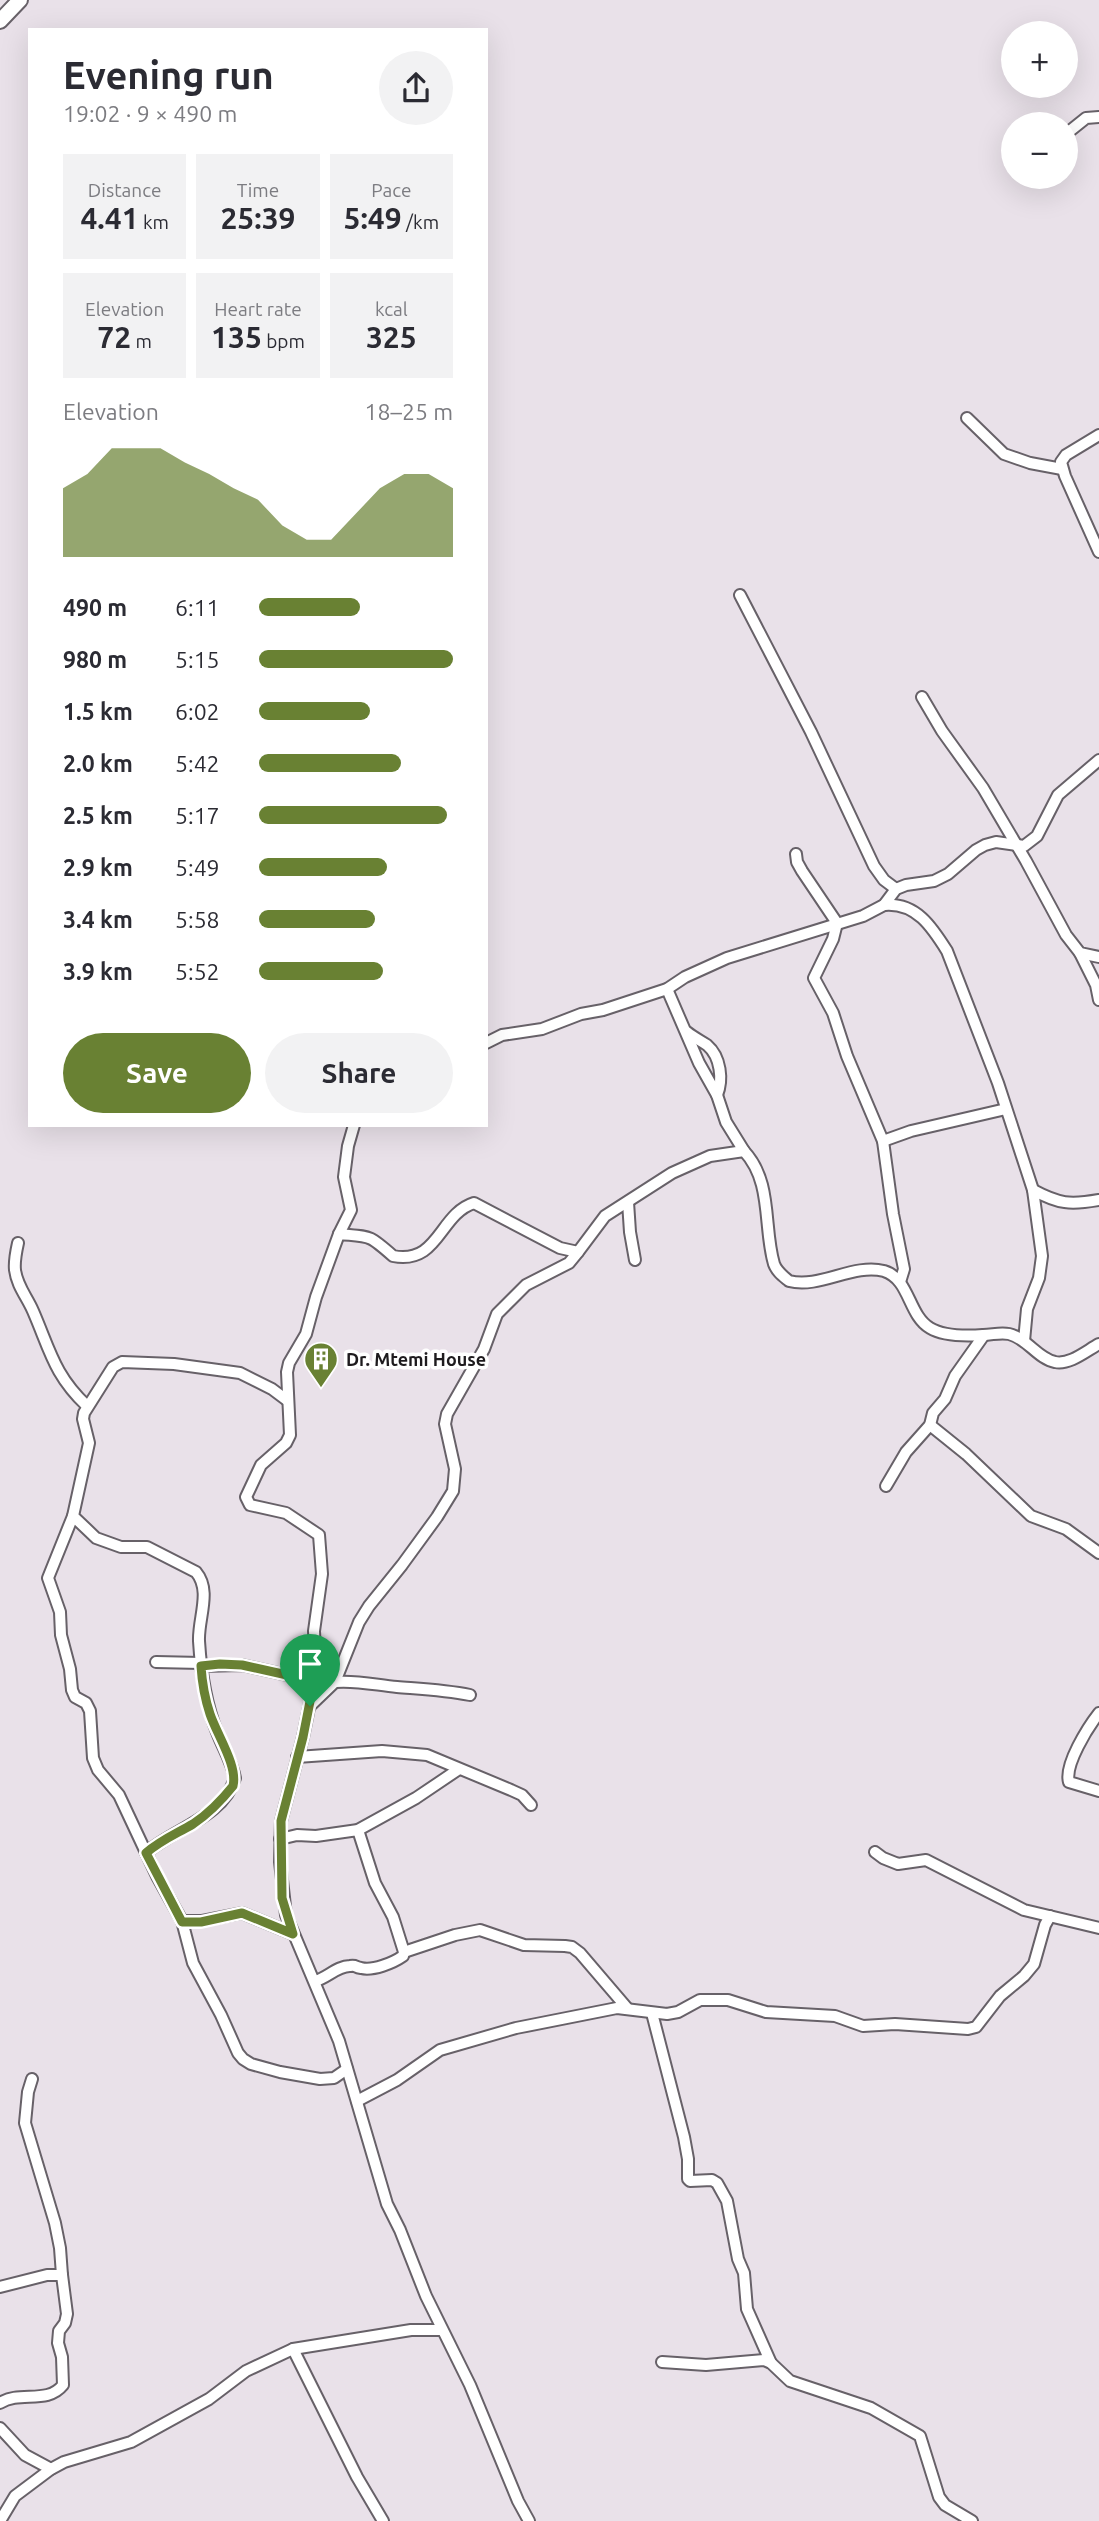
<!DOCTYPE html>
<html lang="en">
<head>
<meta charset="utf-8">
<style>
	body { margin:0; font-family:Ubuntu,sans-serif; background:#f2f2f3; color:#2b2b33; height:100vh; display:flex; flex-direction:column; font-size:26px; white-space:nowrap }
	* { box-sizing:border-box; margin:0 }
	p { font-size:23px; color:#7c7c81 }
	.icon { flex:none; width:38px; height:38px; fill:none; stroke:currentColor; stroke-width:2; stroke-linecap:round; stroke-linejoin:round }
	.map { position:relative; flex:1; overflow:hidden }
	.sheet { position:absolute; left:28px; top:28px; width:460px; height:1099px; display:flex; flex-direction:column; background:#fff; border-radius:0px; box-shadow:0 7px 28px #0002 }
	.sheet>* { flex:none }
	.fabs { position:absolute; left:1001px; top:21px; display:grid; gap:14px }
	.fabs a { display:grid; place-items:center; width:77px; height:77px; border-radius:50%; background:#fff; box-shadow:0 7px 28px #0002; font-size:35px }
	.pin { position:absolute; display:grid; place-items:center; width:60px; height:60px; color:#fff; margin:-72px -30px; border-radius:50% 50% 50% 0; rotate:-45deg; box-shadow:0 0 7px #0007 }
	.pin .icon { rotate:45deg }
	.round { display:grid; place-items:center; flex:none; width:74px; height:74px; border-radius:37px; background:#f2f2f3 }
	.overview { display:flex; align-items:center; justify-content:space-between; height:119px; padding:0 35px }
	h1 { font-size:38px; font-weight:600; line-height:52px }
	.figures { display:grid; grid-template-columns:repeat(3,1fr); gap:10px; height:119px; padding:7px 35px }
	.figures div { display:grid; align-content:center; border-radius:0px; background:#f2f2f3; text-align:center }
	.figures b { font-size:30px; font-weight:600 }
	.figures small { font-size:19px; font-weight:400 }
	.figures p { font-size:19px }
	.chart { height:196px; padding:14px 35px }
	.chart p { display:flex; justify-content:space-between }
	.chart svg { width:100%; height:126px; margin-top:7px; fill:#698133; opacity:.7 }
	.action { display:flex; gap:14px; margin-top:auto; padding:14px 35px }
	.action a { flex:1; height:80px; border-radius:42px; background:#698133; color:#fff; font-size:28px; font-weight:600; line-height:80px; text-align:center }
	.action a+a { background:#f2f2f3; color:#2b2b33 }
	ul { padding:0 35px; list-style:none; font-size:23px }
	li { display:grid; grid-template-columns:112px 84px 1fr; align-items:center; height:52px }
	li i { height:18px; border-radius:9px; background:#698133 }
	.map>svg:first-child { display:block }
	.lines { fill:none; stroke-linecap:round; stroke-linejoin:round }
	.street-casing { stroke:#676168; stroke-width:14 }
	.secondary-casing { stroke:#676168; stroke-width:18 }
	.street { stroke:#fff; stroke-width:10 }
	.secondary { stroke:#fff; stroke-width:14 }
	.route-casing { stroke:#fff; stroke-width:14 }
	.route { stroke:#698133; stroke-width:9 }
	.labels { text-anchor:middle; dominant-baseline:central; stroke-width:7; stroke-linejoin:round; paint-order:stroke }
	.poi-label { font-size:18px; font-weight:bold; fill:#1e1b1e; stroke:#fff; text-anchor:start }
</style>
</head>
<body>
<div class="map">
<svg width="1099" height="2521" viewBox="0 0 1099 2521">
	<rect width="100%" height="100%" fill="#e9e1e9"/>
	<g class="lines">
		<g class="street-casing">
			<g id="street">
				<path d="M1066,134L1086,118L1099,117"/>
				<path d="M967,418L1004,454L1030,463L1062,469"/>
				<path d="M1099,435L1066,455L1061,462L1065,476L1099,552"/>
				<path d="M740,595L811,732L874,866L884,880L896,889"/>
				<path d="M922,697L942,731L983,788L1026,861L1066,935L1080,953L1099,957"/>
				<path d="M796,854L797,862L802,871L837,923L833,939L814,978L833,1013L847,1056L883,1141L893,1214L904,1269L900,1282"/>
				<path d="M884,905C916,902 932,927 947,951L998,1083L1033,1190L1042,1256L1039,1278L1027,1309L1024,1341"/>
				<path d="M1080,953L1096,985L1099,1000"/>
				<path d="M667,989L699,1063L717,1095L726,1122L744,1151"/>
				<path d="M687,1032C693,1037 701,1041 707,1045C721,1057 723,1080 717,1095"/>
				<path d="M486,1043L502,1035L542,1029L581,1014L603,1010L667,989L685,977L727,958L863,916L884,905L896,889L906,885L934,881L948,874L976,850L985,845L996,842L1024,846L1037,836L1058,795L1099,760"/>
				<path d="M354,1125L348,1146L344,1177L351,1210L339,1234L316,1297L306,1334L289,1363L287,1372L290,1435L286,1443L261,1465L246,1497L250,1505L286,1513L319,1535L322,1574L314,1631L316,1673L303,1737L281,1821L280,1862L286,1915L339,2041L387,2204L400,2230L426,2296L470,2385L518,2501L529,2521"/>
				<path d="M883,1141L911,1131L1006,1109"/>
				<path d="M1033,1190C1059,1204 1070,1205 1099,1200"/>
				<path d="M628,1202L630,1232L635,1260"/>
				<path d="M339,1234C371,1237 368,1234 393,1256C439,1265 439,1214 474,1203L560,1248L578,1252L605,1216L672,1173L710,1156L744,1151C773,1182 763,1227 774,1264C777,1272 783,1276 789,1281C820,1289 853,1263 884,1271C910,1279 908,1315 930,1328C943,1336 968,1336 983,1335C992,1335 1000,1332 1009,1334C1027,1338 1038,1359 1055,1362C1070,1365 1086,1351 1099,1344"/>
				<path d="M18,1243C16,1252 14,1261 15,1270C17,1286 27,1297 33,1311C50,1350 54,1375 87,1406"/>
				<path d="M930,1425L966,1454L1031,1516L1066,1529L1099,1553"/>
				<path d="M886,1486L906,1452L930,1425L933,1413L945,1399L955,1376L984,1335"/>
				<path d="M73,1516L48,1578L60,1612L61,1635L70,1669L72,1690L75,1697L86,1703L90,1711L93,1758L98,1770L119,1795L157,1876L182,1921H201L242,1913L293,1934"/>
				<path d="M156,1662L201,1663"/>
				<path d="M201,1666L242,1665L314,1681"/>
				<path d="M335,1682C356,1680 376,1685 397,1687C422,1689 445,1690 470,1695"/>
				<path d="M310,1706L335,1682L359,1622L369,1606L402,1565L437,1517L453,1491L455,1469L445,1424L447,1414L484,1349L497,1314L526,1285L569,1263L578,1252"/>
				<path d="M1099,1713C1088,1727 1064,1765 1069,1782L1099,1791"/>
				<path d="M297,1757L382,1751L427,1755L511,1790L522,1795L531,1805"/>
				<path d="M280,1839L297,1835L316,1836L358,1830L416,1798L459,1769"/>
				<path d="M875,1852L883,1858L898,1864L926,1860L1024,1910L1099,1928"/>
				<path d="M146,1853C173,1829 224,1817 235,1778C232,1762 223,1748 217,1732C205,1702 201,1673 199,1641C198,1618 212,1591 196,1572L147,1547H121L96,1538L73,1516L89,1443L83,1419L84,1413L113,1367L122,1362L174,1364L240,1373L272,1389L288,1401"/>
				<path d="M182,1921L193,1963L221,2015L238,2053L243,2059L251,2064L280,2072L320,2079L334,2078L347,2069"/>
				<path d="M404,1952L455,1935L480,1930L524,1945L565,1946L572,1947L580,1953L627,2008"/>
				<path d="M315,1981C327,1978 337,1966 350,1966C357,1965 354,1967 361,1968C373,1971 393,1963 403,1956L404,1952L393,1917L375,1883L358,1830"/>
				<path d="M652,2013L684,2137L688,2159V2179L690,2181L712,2180L717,2183L727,2201L738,2259L744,2273L747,2309L771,2363"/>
				<path d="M357,2101L397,2080L440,2050L516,2028L617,2008L667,2014L678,2012L700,2000H728L766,2012L835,2016L863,2026L895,2024L968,2029L976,2027L1000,1996L1024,1976L1034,1964L1045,1925L1050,1916"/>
				<path d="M0,2287L47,2275H62L60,2248L55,2223L25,2123L28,2092L32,2079"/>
				<path d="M293,2349L357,2477L383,2521"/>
				<path d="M662,2362L706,2365L764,2360L771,2363L790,2381L871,2408L920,2436L939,2497L945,2505L972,2521"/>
				<path d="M0,2403C20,2390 47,2405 63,2385L62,2357L58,2343L59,2331L65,2323L67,2314L62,2275"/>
				<path d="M0,2428L25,2455L51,2469"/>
				<path d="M0,2521L15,2496L51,2469L64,2462L131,2442L209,2399L246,2371L293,2349L411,2330H442"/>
			</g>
		</g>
		<g class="secondary-casing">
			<path id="secondary" d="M0,21L20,0"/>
		</g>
		<use href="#street" class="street"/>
		<use href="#secondary" class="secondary"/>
	</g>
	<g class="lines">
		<g class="route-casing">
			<path id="route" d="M220,1664L242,1665L314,1681L303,1737L281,1821L282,1898L293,1934L242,1913L201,1922H182L146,1853C161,1840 176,1834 193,1824C208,1814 221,1801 233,1786C238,1766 217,1735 210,1714C205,1699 202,1682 201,1666Z"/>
		</g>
		<use href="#route" class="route"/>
	</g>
	<defs>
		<g id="building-pin" transform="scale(1.75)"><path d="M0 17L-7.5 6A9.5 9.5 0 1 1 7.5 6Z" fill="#698133" stroke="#fff"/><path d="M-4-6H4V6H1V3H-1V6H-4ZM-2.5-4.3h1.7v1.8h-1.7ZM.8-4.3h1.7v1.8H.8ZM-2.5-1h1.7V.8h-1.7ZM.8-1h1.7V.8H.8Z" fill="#fff"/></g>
	</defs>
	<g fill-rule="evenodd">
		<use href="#building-pin" x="321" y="1359"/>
	</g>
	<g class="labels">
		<g class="poi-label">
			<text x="346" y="1359">Dr. Mtemi House</text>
		</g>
	</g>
</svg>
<div class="fabs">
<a>+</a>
<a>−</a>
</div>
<div class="pin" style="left:310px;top:1706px;background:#1e9e55"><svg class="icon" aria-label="arrive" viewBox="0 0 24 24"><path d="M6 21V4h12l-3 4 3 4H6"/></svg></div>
<section class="sheet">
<div class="overview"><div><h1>Evening run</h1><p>19:02 · 9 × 490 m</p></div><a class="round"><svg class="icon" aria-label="share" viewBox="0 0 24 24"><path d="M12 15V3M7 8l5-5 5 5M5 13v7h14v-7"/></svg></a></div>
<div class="figures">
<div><p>Distance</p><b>4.41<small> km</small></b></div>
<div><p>Time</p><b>25:39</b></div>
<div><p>Pace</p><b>5:49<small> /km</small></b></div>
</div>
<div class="figures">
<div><p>Elevation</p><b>72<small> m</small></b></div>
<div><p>Heart rate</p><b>135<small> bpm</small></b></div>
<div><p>kcal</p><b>325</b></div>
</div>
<div class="chart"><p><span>Elevation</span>18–25 m</p>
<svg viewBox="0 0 160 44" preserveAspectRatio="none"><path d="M0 44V20L10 15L20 6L30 6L40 6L50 11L60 15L70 20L80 24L90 33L100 38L110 38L120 29L130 20L140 15L150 15L160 20V44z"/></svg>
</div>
<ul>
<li><b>490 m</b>6:11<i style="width:52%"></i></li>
<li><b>980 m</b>5:15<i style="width:100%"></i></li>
<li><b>1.5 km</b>6:02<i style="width:57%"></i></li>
<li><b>2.0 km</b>5:42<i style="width:73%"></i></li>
<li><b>2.5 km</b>5:17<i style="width:97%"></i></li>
<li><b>2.9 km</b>5:49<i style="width:66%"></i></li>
<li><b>3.4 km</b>5:58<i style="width:60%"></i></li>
<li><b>3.9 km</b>5:52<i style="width:64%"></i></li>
</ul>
<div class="action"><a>Save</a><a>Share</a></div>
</section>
</div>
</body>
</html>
